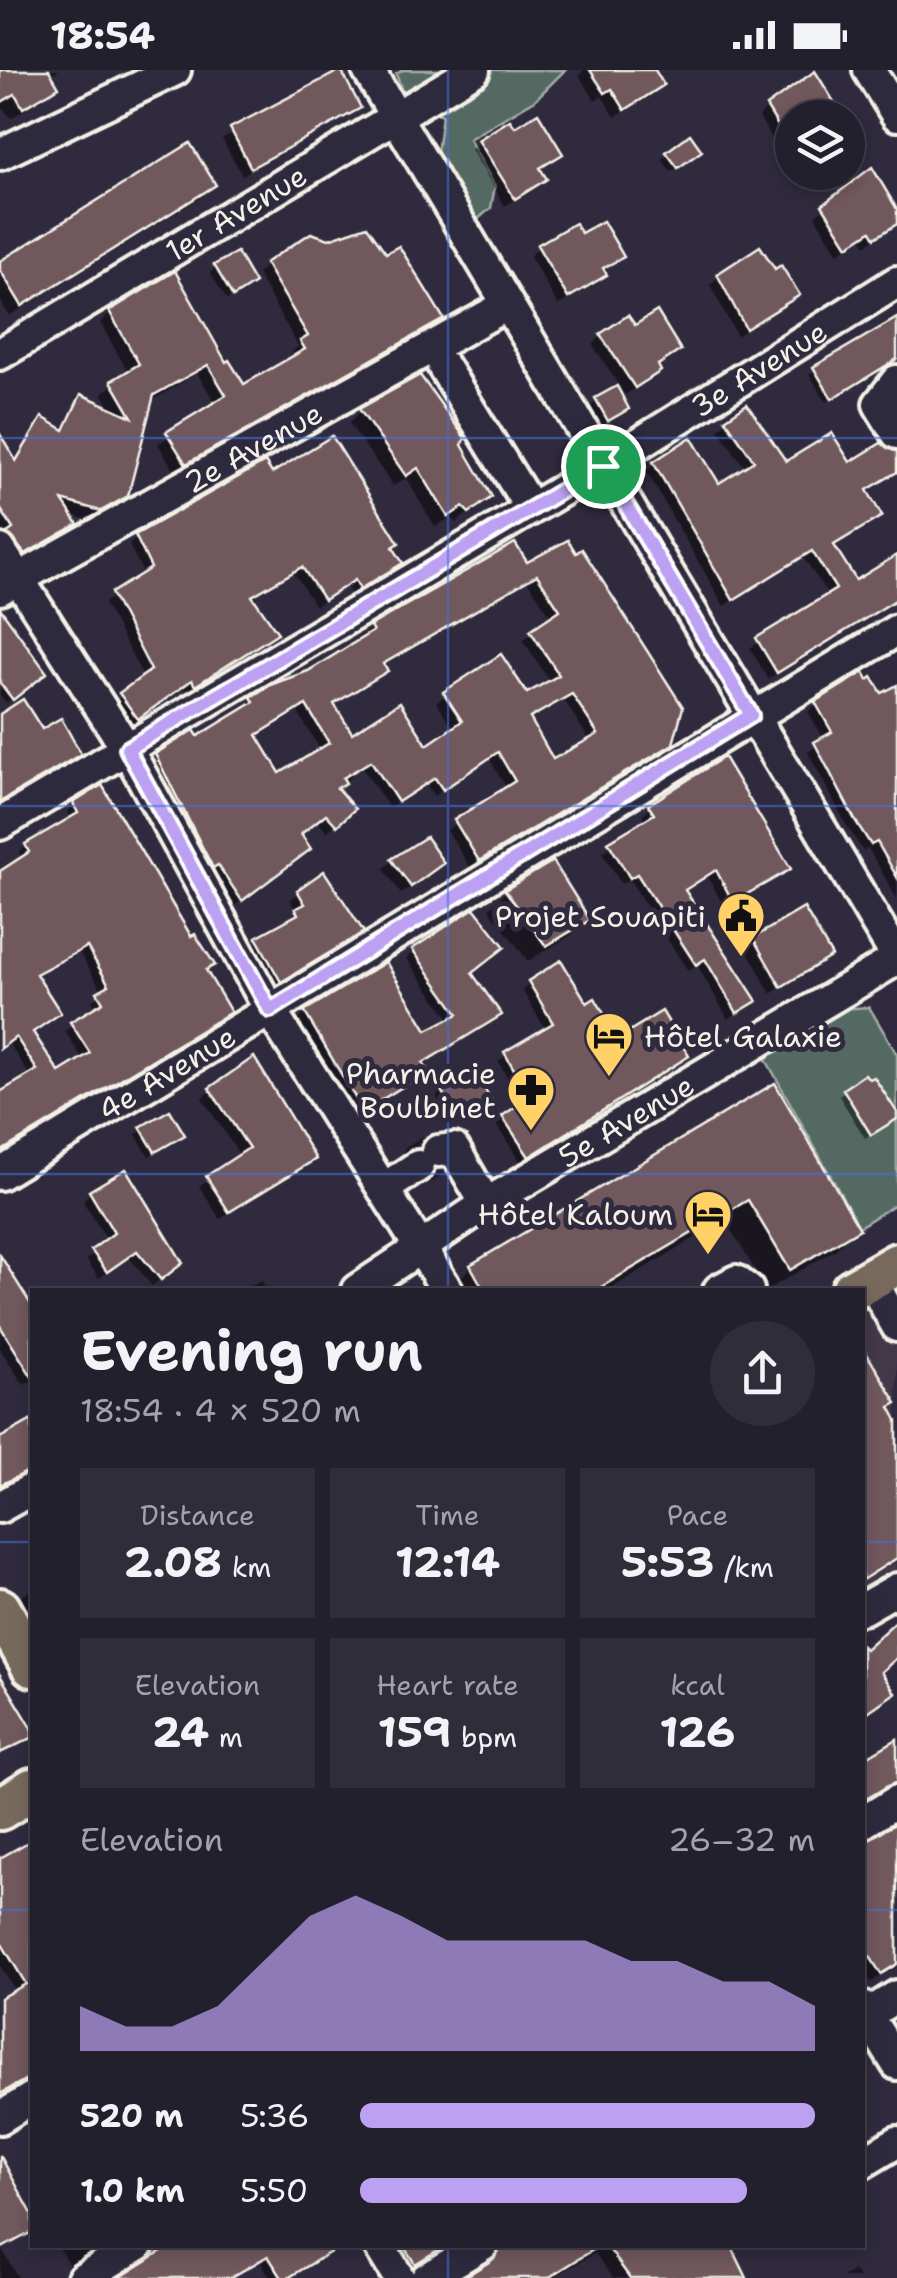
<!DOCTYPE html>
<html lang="en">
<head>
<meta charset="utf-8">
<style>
	body { margin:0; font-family:"Shantell Sans",sans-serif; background:#2f2d3a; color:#f1f3f6; height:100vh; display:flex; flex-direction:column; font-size:38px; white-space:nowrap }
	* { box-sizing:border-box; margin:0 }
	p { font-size:32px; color:#a3a3aa }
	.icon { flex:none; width:55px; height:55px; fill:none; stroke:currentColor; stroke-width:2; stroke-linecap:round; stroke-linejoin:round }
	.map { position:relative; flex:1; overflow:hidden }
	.sheet { position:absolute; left:30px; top:1218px; width:835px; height:960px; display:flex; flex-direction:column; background:#23202e; border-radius:0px; box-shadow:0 5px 15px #0003,0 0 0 2px #403e4a }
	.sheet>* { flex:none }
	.buttons { position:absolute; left:775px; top:30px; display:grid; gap:20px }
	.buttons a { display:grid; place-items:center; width:90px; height:90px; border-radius:50%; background:#23202e; box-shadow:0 5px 15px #0003,0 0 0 2px #403e4a; font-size:50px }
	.pin { position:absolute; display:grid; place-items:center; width:85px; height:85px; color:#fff; margin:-42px; border:5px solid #fff; border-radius:50%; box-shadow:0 2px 10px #0007 }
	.round { display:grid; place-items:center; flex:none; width:105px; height:105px; border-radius:52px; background:#2f2d3a }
	.summary { display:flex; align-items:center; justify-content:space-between; height:170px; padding:0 50px }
	h1 { font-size:55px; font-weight:700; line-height:75px }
	.stats { display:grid; grid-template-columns:repeat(3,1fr); gap:15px; height:170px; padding:10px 50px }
	.stats div { display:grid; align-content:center; border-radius:0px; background:#2f2d3a; text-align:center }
	.stats b { font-size:42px; font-weight:700 }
	.stats small { font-size:28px; font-weight:400 }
	.stats p { font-size:28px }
	.chart { height:280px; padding:20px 50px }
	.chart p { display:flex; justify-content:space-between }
	.chart svg { width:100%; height:180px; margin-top:10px; fill:#bca0f2; opacity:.7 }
	ul { padding:0 50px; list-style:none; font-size:32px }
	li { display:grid; grid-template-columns:160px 120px 1fr; align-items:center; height:75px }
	li i { height:25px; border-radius:12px; background:#bca0f2 }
	.status { display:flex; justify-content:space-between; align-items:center; height:70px; padding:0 50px; background:#23202e; direction:ltr }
	.status svg { height:28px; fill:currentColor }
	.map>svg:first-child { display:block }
	.built { fill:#423847 }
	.green { fill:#546964; stroke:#a4ada6; stroke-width:2.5 }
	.shadow { fill:#0007; fill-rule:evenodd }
	.building { fill:#6f595d; stroke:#f4f1e8; stroke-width:2.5; fill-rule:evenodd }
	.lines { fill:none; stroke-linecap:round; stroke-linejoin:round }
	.minor-casing { stroke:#f4f1e8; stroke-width:38 }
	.major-casing { stroke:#f4f1e8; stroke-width:48 }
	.minor { stroke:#2f2a3d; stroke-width:30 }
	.major { stroke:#77695c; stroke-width:40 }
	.route-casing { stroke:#fff; stroke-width:20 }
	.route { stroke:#bca0f2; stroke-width:12 }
	.grid { fill:none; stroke:#486fdb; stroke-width:2.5; stroke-opacity:0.55 }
	.labels { text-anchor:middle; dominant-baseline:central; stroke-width:10; stroke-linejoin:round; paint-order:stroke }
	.street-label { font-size:30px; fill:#f4f1e8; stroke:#2f2a3d }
	.poi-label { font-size:30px; fill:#f4f1e8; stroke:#2f2a3d; text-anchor:end }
</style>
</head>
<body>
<div class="status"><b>18:54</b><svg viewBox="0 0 49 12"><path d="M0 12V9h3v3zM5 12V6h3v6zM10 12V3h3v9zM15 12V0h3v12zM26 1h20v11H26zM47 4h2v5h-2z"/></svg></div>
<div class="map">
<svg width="897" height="2208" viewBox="0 0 897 2208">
	<rect width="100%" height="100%" fill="#2f2a3d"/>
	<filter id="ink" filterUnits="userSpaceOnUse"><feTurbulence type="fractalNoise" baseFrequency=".01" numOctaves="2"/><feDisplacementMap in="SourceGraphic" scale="20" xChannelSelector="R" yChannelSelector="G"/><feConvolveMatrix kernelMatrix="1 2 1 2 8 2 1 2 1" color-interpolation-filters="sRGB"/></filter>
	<g filter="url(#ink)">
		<path class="built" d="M897,1220V1508L862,1528V1241Z"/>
		<g class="green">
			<path d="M403,0H565L535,30L469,69L495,116L491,138L471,155L436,91L442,45L405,29L396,4Z"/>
			<path d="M869,937L897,984V1133L859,1157L764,986L840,939Z"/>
		</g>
		<g class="shadow">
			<path d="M0,0H59L50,6L56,16L44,28L11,48L0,35Z"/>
			<path d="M584,0H652L661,15L615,47L602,26L595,30L579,5Z"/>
			<path d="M339,2L358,38L242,105L222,69Z"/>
			<path d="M767,38L792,48V75L781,83L759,47Z"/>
			<path d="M514,60L560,84L539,100L544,108L535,117L505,136L471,80L479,72Z"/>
			<path d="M668,84L693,86L671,102L662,89Z"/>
			<path d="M871,101L897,144V153L866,175L862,168L838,183L815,146L845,117Z"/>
			<path d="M213,115L201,127L9,246L0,230V194Z"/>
			<path d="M580,167L620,186L602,200L604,205L596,214L558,235L530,186L539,177Z"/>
			<path d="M266,195L440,249L431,258L175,402L158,374L216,334L197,303L152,331L125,425L89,450L68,444L75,454L65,463L14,492L0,463V369L14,392L43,350L61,361L82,327L113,341L102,323L129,303L100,253L110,243L225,296L243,318L295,288L291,283L298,276L257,204Z"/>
			<path d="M216,197L252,213L227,230L210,203Z"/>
			<path d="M774,202L797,225L737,266L710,215L719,206Z"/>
			<path d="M897,250V288L826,332L809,304Z"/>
			<path d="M634,258L678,280L656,297L658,301L649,309L625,325L593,275L601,266Z"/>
			<path d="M420,308L488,427L456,453L451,447L435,457L406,408L393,416L349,353L361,341Z"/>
			<path d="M597,330L621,344L602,354L591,336Z"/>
			<path d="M746,337L785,394L849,395L897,386V402L865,422L879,446L832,477L855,513L897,488V530L768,609L750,578L829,526L803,487L724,536L646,401L654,394L718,416L746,399L718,359Z"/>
			<path d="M272,407L391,478L400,492L351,524L346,516L315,536L294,503L250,528L275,563L187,622L183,616L130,655L113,633L144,608L104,533L144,505L129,475L137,467Z"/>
			<path d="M567,473L671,672L470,798L447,760L507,719L489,688L434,726L426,714L389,738L362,697L335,720L352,739L327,762L316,750L299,765V787L233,837L148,694L246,640L252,629L309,603L372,558L526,496ZM528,512L552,548L523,570L551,613L526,626L500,587L436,632L454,659L427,678L351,666L332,636L376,609L385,601L382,596ZM564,630L590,671L552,692L529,650ZM297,641L321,681L279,707L255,667Z"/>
			<path d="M0,540L38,609L6,633L0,625Z"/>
			<path d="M897,618V829L868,778L863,781L848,758L808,682L824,669L808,642L816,634L881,627Z"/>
			<path d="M0,647L41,662L78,684L0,735Z"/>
			<path d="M74,735L204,902L227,942L0,1083V1023L30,1006L8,972L0,978V805L23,789L19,783L26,776L72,750L67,742ZM79,882L103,922L92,931L96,939L65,961L83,990L58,1005L31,963L58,943L35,906Z"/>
			<path d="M650,737L788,799L725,838L707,806L683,821L754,931L728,949L697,895L688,901L629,809L621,814L602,782L647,752L642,745Z"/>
			<path d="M392,791L441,793L401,824L384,799Z"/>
			<path d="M552,794L587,849L570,866L528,891L489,839L506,822Z"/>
			<path d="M324,804L360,861L273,918L250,877L289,849L297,841L290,830Z"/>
			<path d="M755,870L829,885L771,924L746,878Z"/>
			<path d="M414,881L470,904L498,945L421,994L425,1001L418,1008L355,1046L299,950L306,943L426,964L451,950L406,888Z"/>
			<path d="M529,913L586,936L617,971L686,985L521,1092L496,1055L523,1034L498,991L546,960L522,920Z"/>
			<path d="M774,1017L857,1158L835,1180L767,1220L725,1150L608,1220H449L471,1197Z"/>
			<path d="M211,1020L313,1089L220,1149L199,1116L241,1087L202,1028Z"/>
			<path d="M442,1021L483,1036L454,1054L436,1027Z"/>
			<path d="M844,1021L885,1055L865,1068L839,1026Z"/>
			<path d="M142,1059L182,1065L149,1086L136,1065Z"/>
			<path d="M424,1066L412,1083L402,1085L405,1077Z"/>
			<path d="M437,1102L444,1103L428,1115L431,1108Z"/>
			<path d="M90,1123L172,1200L152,1216L128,1186L99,1208L86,1190L108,1172L83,1131Z"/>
			<path d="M1,1192L32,1240L29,1276L32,1310L24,1315L0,1279Z"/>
			<path d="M261,1210L267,1220H243Z"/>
			<path d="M862,1302L897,1355V1491L862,1511Z"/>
			<path d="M32,1353V1407L13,1410L0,1418V1370Z"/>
			<path d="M32,1518V1555L18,1531Z"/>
			<path d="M0,1611L32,1663L26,1673L0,1683Z"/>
			<path d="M897,1672V1724L884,1721L862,1734V1693Z"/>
			<path d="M897,1755V1897L871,1912L862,1899V1774Z"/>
			<path d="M32,1772V2010L0,2029V1931L16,1922L0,1896V1791Z"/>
			<path d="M4,2096L32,2149L29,2165L2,2179L18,2208H0Z"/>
			<path d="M57,2175H105L69,2195Z"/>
			<path d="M146,2175H319L324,2184L289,2208H270L260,2191L231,2208H125L144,2196L151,2182Z"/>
			<path d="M385,2175H449L404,2203Z"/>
			<path d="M486,2175H728L744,2208H613L595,2183L553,2208H495L487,2198L491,2185Z"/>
			<path d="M854,2200L859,2208H842Z"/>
		</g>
		<g class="building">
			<path d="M0,0H49L59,17L23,38L15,24L0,33Z"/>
			<path d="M341,0L361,38L251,98L230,58Z"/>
			<path d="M590,0H655L664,15L625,40L612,19L605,23Z"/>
			<path d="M815,1L844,48H792V79L766,36Z"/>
			<path d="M538,43L563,84L540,98L547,109L515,129L478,70L510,50L515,57Z"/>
			<path d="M690,64L702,81L678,98L666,82Z"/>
			<path d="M190,73L216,115L22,236L0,200V191Z"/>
			<path d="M872,97L897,139V154L875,168L871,161L848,176L822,135Z"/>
			<path d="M603,151L624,187L603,198L607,205L568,228L537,175L575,153L581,163Z"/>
			<path d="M367,156L386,183L399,176L444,249L186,394L166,362L226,325L208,295L154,325L128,426L101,441L62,430L78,454L25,484L7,463L13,459L0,438V364L16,391L42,347L64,360L81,324L132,347L111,311L139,294L109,241L175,201L226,292L229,290L244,314L305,279L300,271L308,266L265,193L311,163L329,169Z"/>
			<path d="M760,176L775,199L781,195L800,225L746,259L717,204Z"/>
			<path d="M237,182L255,213L233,227L214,195Z"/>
			<path d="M657,241L681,280L658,295L661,301L635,318L600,264L628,245L635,255Z"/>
			<path d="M897,248V289L832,329L813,297Z"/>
			<path d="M420,305L465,368L462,375L492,427L469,443L463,437L448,447L418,398L406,406L359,339Z"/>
			<path d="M617,316L629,339L608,351L595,328Z"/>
			<path d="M747,334L786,391L832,363L850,392L881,373L897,382V402L867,420L882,446L834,475L856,510L897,485V529L777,603L756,568L836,519L812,481L733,530L653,392L691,367L719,413L754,391L725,349Z"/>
			<path d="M332,366L399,473L393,477L403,493L360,519L355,510L324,530L302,497L252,526L278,563L195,616L192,610L138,649L119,623L151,600L111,523L151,498L135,465L265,392L272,403Z"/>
			<path d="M568,470L576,483L582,479L683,637L673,674L479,791L454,750L515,711L498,682L443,720L435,708L398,732L371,691L343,708L346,713L337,718L355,739L337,756L326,744L301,764L311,779L242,831L218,795L213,798L155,684L194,660L198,666L254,632L251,627L270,615L308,601L373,561L370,556L380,550L515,473L527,492ZM537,505L560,540L530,560L559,605L527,623L501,584L443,622L462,651L427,675L400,632L352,663L334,634L388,601L383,594ZM572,624L598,664L553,689L530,648ZM306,635L329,673L280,703L257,665Z"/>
			<path d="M0,538L47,603L13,630L0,613Z"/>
			<path d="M864,602L868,610L872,607L882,623L897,615V807L877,772L871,775L855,750L814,672L832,662L815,632Z"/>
			<path d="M23,629L42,659L61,648L81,684L0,732V644Z"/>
			<path d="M724,687L791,799L733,832L716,800L685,820L757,931L737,943L705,889L696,895L637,804L630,808L608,772L654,744L648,735Z"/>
			<path d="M102,715L191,866L195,864L215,895L206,900L231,942L0,1082V1022L37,1000L16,967L0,979V801L29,782L25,774L78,743L73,733ZM87,877L109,915L97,922L103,932L70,952L90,983L59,1002L33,962L61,943L36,904Z"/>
			<path d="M426,767L444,793L411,817L391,789Z"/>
			<path d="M553,791L590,850L546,876L505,820Z"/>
			<path d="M324,801L364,862L281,912L256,867L298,844L295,839L305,834L297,820Z"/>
			<path d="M474,838L505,877L472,903L502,945L423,993L428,1001L363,1041L304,941L386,892L427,960L458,944L412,879Z"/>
			<path d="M804,838L832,886L781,917L753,868Z"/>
			<path d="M561,890L587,933L595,928L618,968L662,941L689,986L529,1087L502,1046L530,1027L504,982L553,953L528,911Z"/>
			<path d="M254,987L316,1089L229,1142L206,1106L249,1078L209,1018Z"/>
			<path d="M473,1000L492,1031L460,1051L440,1019Z"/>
			<path d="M865,1004L869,1009L874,1007L897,1042V1049L871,1065L843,1019Z"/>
			<path d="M775,1013L860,1159L790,1200L748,1130L596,1220H484L470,1195Z"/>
			<path d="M170,1040L185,1065L155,1082L140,1057Z"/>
			<path d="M126,1099L183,1193L161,1210L137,1181L107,1202L91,1180L114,1163L89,1121Z"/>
			<path d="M0,1185L32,1236V1307L0,1256Z"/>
			<path d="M862,1276L897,1333L890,1337L897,1350V1488L862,1510Z"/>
			<path d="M32,1350V1400L0,1415V1368Z"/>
			<path d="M897,1550V1588L881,1602L895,1623L862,1646V1576L865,1579Z"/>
			<path d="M0,1605L32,1658V1668L0,1683Z"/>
			<path d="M897,1669V1712L862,1731V1690Z"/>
			<path d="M897,1753V1894L881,1904L862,1874V1772Z"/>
			<path d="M32,1770V2006L0,2024V1928L26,1914L0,1871V1788Z"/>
			<path d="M0,2085L32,2144V2162L0,2179Z"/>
			<path d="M171,2175H342L288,2208H282L268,2186L230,2208H119Z"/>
			<path d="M403,2175H446L415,2194Z"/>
			<path d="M501,2175H601L548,2208H463L492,2190Z"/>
			<path d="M606,2175H731L747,2208H630Z"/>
		</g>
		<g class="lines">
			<g class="minor-casing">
				<g id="minor">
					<path d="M368,0L897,887"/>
					<path d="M869,0L897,45"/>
					<path d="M0,84L175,0"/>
					<path id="s1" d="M0,284L474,0"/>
					<path d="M443,296L531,439"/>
					<path d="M897,311L879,334L897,363"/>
					<path d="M0,480L127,679L270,940L447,1220"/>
					<path id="s2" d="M0,519L507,235"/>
					<path id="s3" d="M0,754L603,396L897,212"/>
					<path d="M438,1081L454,1079L486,1134"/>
					<path id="s4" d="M0,1104L897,560"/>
					<path d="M385,1118L418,1096"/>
					<path d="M871,1210L897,1256"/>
					<path id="s5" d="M357,1220L486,1134L897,889"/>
					<path d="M719,1220L736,1211L748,1220"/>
					<path d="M0,1437L32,1419"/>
					<path d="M862,1539L897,1519"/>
					<path d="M862,1753L897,1731"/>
					<path d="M862,1937L897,1994"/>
					<path d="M862,1948L897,1926"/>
					<path d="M0,2048L32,2028"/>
					<path d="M862,2093L897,2072"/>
					<path d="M379,2175L399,2208"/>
					<path d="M83,2208L138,2175"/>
					<path d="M427,2208L482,2175"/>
				</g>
			</g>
			<g class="major-casing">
				<g id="major">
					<path d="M852,1220L897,1194"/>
					<path d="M0,1539L32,1596"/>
					<path d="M0,1739L32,1719"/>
				</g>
			</g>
			<use href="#minor" class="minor"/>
			<use href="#major" class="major"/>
		</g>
	</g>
	<g class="lines" filter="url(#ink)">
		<g class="route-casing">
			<path id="route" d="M603,396L751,645L270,940L127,679Z"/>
		</g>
		<use href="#route" class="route"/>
	</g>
	<path class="grid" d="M448,0V1220M0,368H897M0,736H897M0,1104H897M0,1472H32M862,1472H897M0,1840H32M862,1840H897M448,2175V2208"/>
	<defs>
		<g id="civic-pin" transform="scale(2.5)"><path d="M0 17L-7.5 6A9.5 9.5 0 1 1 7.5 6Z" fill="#ffd166" stroke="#2f2a3d"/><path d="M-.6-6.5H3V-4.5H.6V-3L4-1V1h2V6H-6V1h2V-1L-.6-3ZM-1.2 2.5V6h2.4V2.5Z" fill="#111"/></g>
		<g id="hotel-pin" transform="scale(2.5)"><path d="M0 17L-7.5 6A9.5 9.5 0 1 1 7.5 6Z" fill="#ffd166" stroke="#2f2a3d"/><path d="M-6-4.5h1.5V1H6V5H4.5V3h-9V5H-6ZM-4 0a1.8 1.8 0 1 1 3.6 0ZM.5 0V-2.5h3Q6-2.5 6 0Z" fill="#111"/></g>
		<g id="pharmacy-pin" transform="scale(2.5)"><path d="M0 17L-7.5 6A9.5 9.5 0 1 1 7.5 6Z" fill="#ffd166" stroke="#2f2a3d"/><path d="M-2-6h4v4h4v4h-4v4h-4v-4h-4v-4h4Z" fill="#111"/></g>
	</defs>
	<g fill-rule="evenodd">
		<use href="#civic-pin" x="741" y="846"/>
		<use href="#hotel-pin" x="609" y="966"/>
		<use href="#pharmacy-pin" x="531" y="1020"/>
		<use href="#hotel-pin" x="708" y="1144"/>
	</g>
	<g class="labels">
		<g class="street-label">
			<text stroke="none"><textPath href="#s1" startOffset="275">1er Avenue</textPath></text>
			<text stroke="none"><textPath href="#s3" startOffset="885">3e Avenue</textPath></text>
			<text stroke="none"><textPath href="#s2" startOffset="290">2e Avenue</textPath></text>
			<text stroke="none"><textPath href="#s4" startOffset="195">4e Avenue</textPath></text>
			<text stroke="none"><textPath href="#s5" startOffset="318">5e Avenue</textPath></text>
		</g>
		<g class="poi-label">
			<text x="706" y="846">Projet Souapiti</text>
			<text x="644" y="966" text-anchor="start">Hôtel Galaxie</text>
			<text x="496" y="1003">Pharmacie<tspan x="496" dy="34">Boulbinet</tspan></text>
			<text x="673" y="1144">Hôtel Kaloum</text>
		</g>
	</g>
</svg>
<div class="buttons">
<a><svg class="icon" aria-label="layers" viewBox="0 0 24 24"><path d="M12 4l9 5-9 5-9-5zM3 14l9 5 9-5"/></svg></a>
</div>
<div class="pin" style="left:603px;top:396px;background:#1e9e55"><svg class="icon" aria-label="arrive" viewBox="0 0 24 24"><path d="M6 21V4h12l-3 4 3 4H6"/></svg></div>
<section class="sheet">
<div class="summary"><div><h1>Evening run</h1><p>18:54 · 4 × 520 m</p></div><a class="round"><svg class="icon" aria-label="share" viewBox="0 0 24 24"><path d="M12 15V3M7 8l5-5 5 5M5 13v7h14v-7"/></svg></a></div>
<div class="stats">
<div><p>Distance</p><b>2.08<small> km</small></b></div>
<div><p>Time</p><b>12:14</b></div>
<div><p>Pace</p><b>5:53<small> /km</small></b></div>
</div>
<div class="stats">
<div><p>Elevation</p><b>24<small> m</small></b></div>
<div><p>Heart rate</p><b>159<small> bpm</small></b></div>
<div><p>kcal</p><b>126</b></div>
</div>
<div class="chart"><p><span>Elevation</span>26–32 m</p>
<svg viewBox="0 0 160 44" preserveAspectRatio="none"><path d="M0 44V33L10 38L20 38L30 33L40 22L50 11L60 6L70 11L80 17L90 17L100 17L110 17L120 22L130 22L140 27L150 27L160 33V44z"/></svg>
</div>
<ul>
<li><b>520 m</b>5:36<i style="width:100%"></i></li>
<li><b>1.0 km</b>5:50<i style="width:85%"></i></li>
</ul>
</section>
</div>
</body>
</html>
